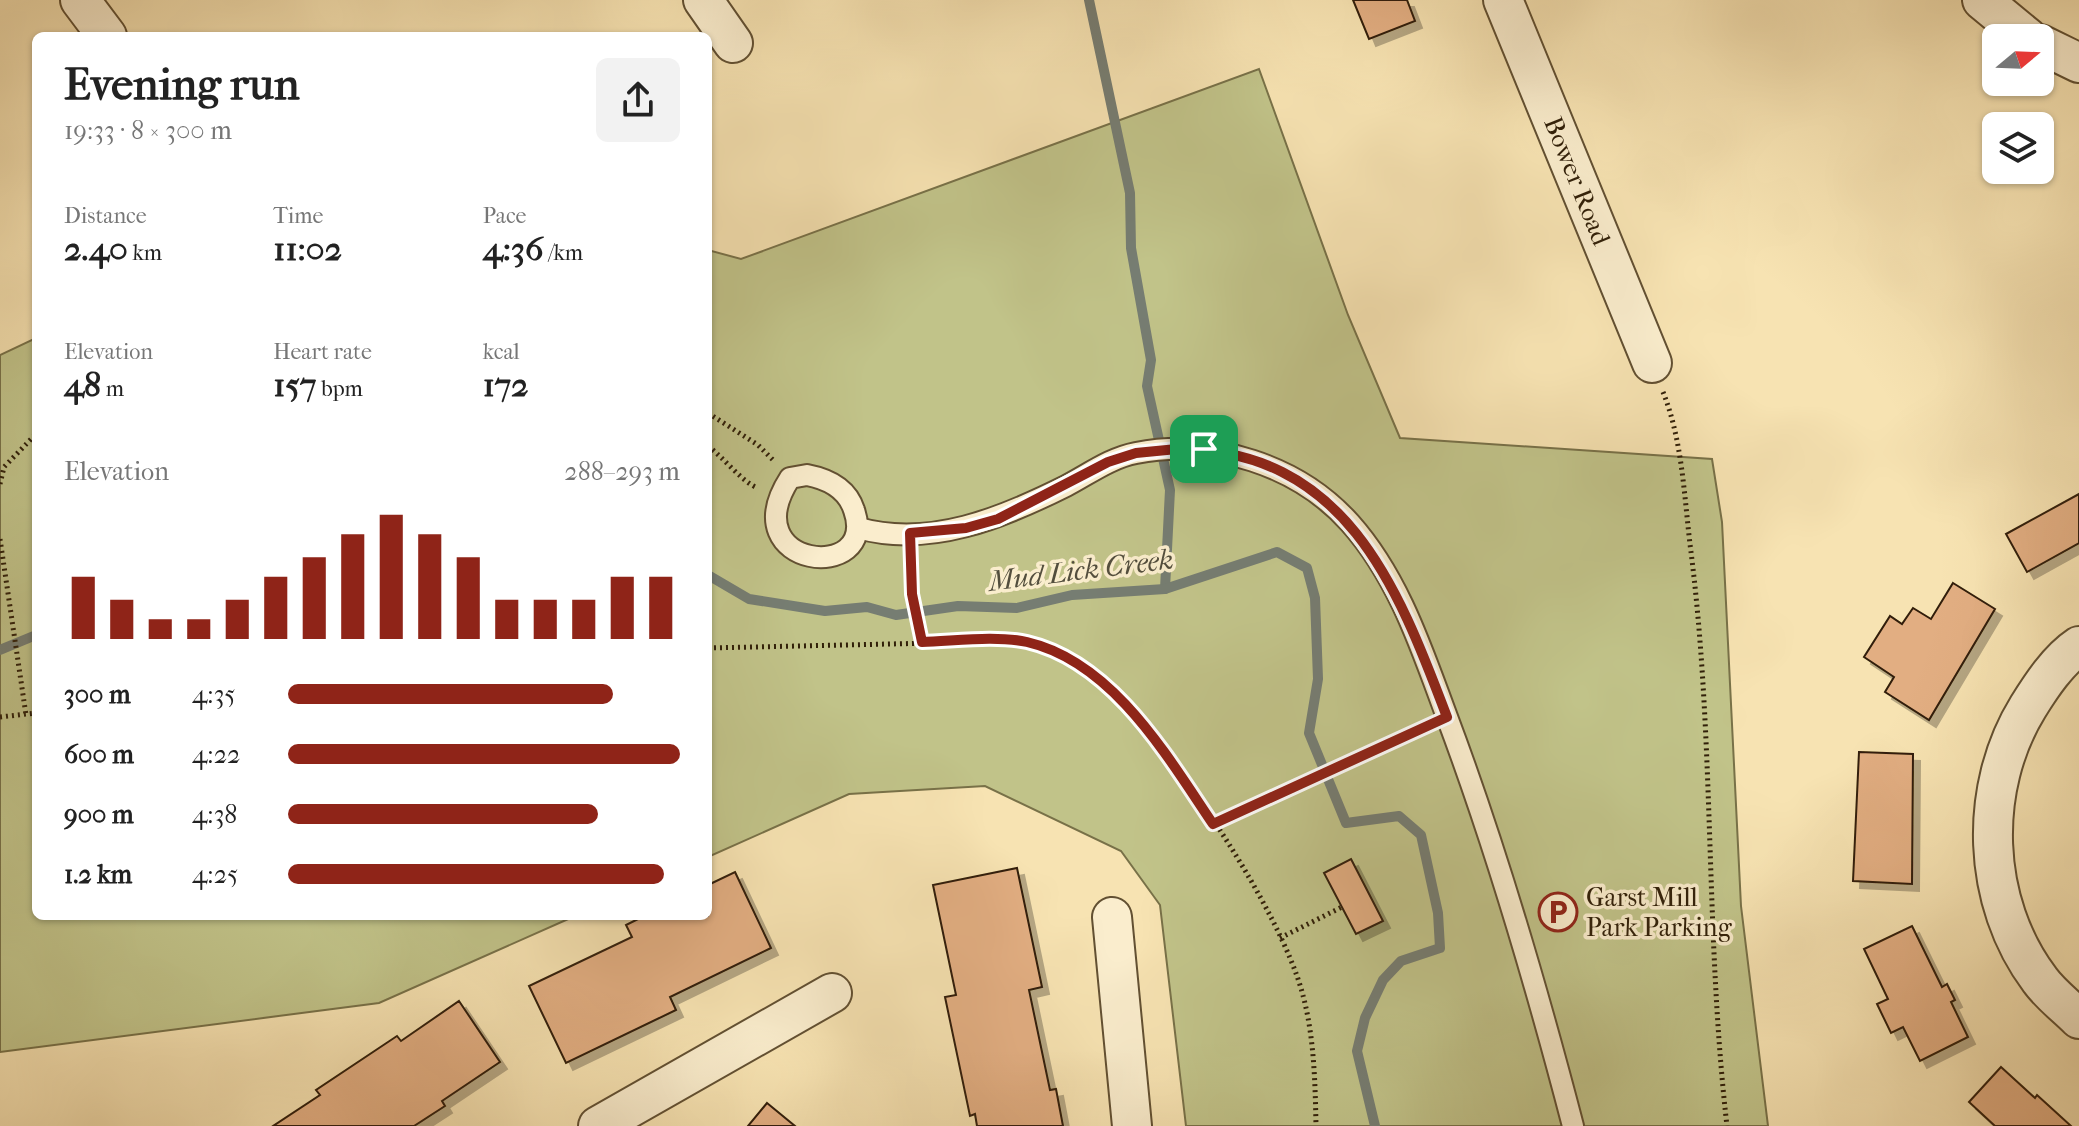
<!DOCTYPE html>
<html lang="en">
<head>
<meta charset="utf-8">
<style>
	body { margin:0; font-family:"IM FELL French Canon",serif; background:#f2f2f2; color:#222; height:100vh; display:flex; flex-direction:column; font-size:30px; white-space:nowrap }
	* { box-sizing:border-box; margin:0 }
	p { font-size:26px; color:#767676 }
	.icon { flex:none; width:44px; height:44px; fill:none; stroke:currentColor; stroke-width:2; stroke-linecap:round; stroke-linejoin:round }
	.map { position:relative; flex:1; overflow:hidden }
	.sheet { position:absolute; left:32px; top:32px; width:680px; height:888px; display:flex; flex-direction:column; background:#fff; border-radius:12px; box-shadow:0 2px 6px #0004 }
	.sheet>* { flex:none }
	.needle { width:52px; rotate:71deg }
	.controls { position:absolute; left:1982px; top:24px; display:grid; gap:16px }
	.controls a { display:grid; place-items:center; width:72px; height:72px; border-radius:12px; background:#fff; box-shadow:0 2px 6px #0004; font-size:40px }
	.pin { position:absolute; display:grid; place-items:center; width:68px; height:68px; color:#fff; margin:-34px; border-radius:16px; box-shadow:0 4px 12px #0006 }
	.round { display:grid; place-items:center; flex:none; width:84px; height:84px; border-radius:12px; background:#f2f2f2 }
	.summary { display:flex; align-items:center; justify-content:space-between; height:136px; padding:0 32px }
	h1 { font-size:44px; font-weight:700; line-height:60px }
	.figures { display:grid; grid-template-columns:repeat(3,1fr); gap:12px; height:136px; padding:8px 32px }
	.figures div { display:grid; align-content:center }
	.figures b { font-size:34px; font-weight:700 }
	.figures small { font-size:22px; font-weight:400 }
	.figures p { font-size:22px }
	.chart { height:224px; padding:16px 32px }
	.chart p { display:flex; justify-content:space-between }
	.chart svg { width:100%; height:144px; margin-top:8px; stroke:#8f2418; stroke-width:6 }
	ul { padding:0 32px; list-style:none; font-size:26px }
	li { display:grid; grid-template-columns:128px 96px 1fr; align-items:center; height:60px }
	li i { height:20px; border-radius:10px; background:#8f2418 }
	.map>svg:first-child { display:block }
	.green { fill:#c1c389; stroke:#787148; stroke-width:2 }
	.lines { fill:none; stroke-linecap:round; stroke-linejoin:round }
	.stream { stroke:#767d72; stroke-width:10 }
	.building { fill:#e2ae82; stroke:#301f08; stroke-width:2; filter:url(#shadow) }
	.lane-casing { stroke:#625032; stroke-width:24 }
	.street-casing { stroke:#625032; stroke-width:42 }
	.path { stroke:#301f08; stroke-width:5; stroke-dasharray:2 4; stroke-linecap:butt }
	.lane { stroke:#faedcd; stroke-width:20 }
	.street { stroke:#faedcd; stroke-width:38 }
	.route-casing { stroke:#fff; stroke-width:16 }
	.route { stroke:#8f2418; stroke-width:10 }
	.labels { text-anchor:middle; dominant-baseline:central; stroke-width:7; stroke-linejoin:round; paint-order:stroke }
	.street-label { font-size:26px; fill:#301f08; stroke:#faedcd }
	.poi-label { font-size:26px; fill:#301f08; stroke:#faedcd; text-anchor:start }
	.water-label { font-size:28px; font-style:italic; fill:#534e3d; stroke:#faedcd }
</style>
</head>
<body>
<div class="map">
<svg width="2079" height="1126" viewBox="0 0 2079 1126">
	<defs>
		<filter id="shadow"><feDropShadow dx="7" dy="7" stdDeviation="0" flood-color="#0004"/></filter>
	</defs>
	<rect width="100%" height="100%" fill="#f7e3b2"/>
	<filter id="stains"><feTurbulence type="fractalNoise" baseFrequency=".0025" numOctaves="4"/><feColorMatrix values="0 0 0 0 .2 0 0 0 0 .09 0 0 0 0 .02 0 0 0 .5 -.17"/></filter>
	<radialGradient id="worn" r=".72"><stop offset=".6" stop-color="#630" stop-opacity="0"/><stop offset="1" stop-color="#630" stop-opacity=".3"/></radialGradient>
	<g class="green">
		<path d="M1259,69L1348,315L1400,438L1712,459L1722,522L1741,906L1768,1126H1186L1160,905L1121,851L985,786L849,794L708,857V250L741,259Z"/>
		<path d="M36,338V916H575L379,1003L0,1052V355Z"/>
	</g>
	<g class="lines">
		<g class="stream">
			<path d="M1089,0L1130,193L1131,248L1151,360L1147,386L1170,490L1165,589"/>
			<path d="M708,575L749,599L825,611L867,607L896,615L958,606L1017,608L1072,595L1165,589L1277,552L1307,568L1315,598L1318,679L1309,733L1346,823L1399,816L1421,835L1438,913L1440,948L1401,961L1383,980L1365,1018L1357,1051L1375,1126"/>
			<path d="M0,650L36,635"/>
		</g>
	</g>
	<g class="building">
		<path d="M1353,0H1407L1415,21L1369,39Z"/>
		<path d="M2079,494V543L2027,572L2006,534Z"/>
		<path d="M1953,583L1995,609L1929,720L1885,692L1894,677L1864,657L1890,616L1902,624L1913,608L1931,619Z"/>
		<path d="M1859,752L1913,754L1912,884L1853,881Z"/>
		<path d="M1351,859L1383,921L1356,934L1324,873Z"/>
		<path d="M1017,868L1042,987L1029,990L1050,1090L1056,1089L1063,1126H977L975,1114L970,1116L945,997L956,995L933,885Z"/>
		<path d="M735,872L771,948L670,997L676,1010L566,1063L529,986L632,937L626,925L644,916H708V885Z"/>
		<path d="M1912,926L1942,987L1947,984L1955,1000L1951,1002L1968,1037L1920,1061L1903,1027L1891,1033L1877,1004L1888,999L1864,949Z"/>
		<path d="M459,1001L500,1062L442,1101L445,1106L414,1126H273L320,1095L316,1090L397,1036L401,1041Z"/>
		<path d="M2001,1067L2035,1098L2037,1095L2071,1126H1995L1969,1102Z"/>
		<path d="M767,1103L795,1126H748Z"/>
	</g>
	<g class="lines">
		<g class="lane-casing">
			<g id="lane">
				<path d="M807,475C828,479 847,488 854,510C880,584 731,569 790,478Z"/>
				<path d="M858,528C930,548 1002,518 1066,486C1089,474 1110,458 1136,453C1213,438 1298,465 1350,523C1399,578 1422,650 1447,717C1497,850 1537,988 1573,1126"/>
			</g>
		</g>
		<g class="street-casing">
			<g id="street">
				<path d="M80,0L107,36"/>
				<path d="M703,0L733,43"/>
				<path d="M1503,0L1652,363"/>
				<path d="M1982,0L2028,38"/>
				<path d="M2040,44L2079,63"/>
				<path d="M2079,646C2058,660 2041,686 2028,707C1978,788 1981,902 2040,980C2050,994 2066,1006 2079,1019"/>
				<path d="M1112,917L1132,1126"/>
				<path d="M598,1126L832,993"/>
			</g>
		</g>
		<g class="path">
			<path d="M1663,392C1683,442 1684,498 1691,552C1715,742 1705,936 1727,1126"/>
			<path d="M708,413L758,445L773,460"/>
			<path d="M708,446C724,458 743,483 758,488"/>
			<path d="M0,484L4,467L36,434"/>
			<path d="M0,539L26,715"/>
			<path d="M911,558L912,594L922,642"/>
			<path d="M708,648L1025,641C1048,649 1071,656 1090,672C1163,734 1265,886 1297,976C1314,1024 1315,1076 1316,1126"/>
			<path d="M0,717L36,713"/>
			<path d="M1213,824L1424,729"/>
			<path d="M1280,938L1342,907"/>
		</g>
		<use href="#lane" class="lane"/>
		<use href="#street" class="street"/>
	</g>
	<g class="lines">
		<g class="route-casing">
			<path id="route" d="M1177,449C1344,449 1397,584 1447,717L1213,824C1167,756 1113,662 1027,642C995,635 955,641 922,642L912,594L910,533L966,528L998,519L1108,462L1136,453Z"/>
		</g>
		<use href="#route" class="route"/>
	</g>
	<defs>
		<g id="parking-ring" transform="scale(2)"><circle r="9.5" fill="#faedcd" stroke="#8f2418" stroke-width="1.5"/><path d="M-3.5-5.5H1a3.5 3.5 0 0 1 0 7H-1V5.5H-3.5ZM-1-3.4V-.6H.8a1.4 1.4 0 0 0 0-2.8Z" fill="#8f2418"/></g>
	</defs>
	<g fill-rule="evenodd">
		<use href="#parking-ring" x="1558" y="912"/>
	</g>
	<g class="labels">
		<g class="street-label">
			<text transform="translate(1577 181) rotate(68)">Bower Road</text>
		</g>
		<g class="poi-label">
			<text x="1586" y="897">Garst Mill<tspan x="1586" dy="30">Park Parking</tspan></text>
		</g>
		<g class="water-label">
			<text transform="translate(1081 570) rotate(-7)">Mud Lick Creek</text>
		</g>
	</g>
	<rect width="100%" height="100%" filter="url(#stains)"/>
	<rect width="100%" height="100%" fill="url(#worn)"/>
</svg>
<div class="controls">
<a><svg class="needle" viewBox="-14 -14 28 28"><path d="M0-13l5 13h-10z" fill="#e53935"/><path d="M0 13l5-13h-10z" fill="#767676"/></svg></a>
<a><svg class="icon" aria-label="layers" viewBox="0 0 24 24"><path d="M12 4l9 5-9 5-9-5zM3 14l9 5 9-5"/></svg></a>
</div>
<div class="pin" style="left:1204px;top:449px;background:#1e9e55"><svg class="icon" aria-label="arrive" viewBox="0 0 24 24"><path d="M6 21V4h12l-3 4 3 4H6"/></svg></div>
<section class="sheet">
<div class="summary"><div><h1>Evening run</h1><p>19:33 · 8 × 300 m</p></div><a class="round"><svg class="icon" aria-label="share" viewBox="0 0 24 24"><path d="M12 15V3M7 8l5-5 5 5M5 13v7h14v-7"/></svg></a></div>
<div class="figures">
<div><p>Distance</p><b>2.40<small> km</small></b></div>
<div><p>Time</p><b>11:02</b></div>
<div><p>Pace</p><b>4:36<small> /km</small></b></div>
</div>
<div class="figures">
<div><p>Elevation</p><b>48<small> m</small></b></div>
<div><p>Heart rate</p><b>157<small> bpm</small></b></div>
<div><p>kcal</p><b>172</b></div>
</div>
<div class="chart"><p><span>Elevation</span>288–293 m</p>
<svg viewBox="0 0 160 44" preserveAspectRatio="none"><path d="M5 44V25M15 44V32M25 44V38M35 44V38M45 44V32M55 44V25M65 44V19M75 44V12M85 44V6M95 44V12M105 44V19M115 44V32M125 44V32M135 44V32M145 44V25M155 44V25"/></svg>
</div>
<ul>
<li><b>300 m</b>4:35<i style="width:83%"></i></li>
<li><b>600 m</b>4:22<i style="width:100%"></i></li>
<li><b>900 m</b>4:38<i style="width:79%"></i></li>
<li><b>1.2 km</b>4:25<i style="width:96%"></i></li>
</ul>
</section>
</div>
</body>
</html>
